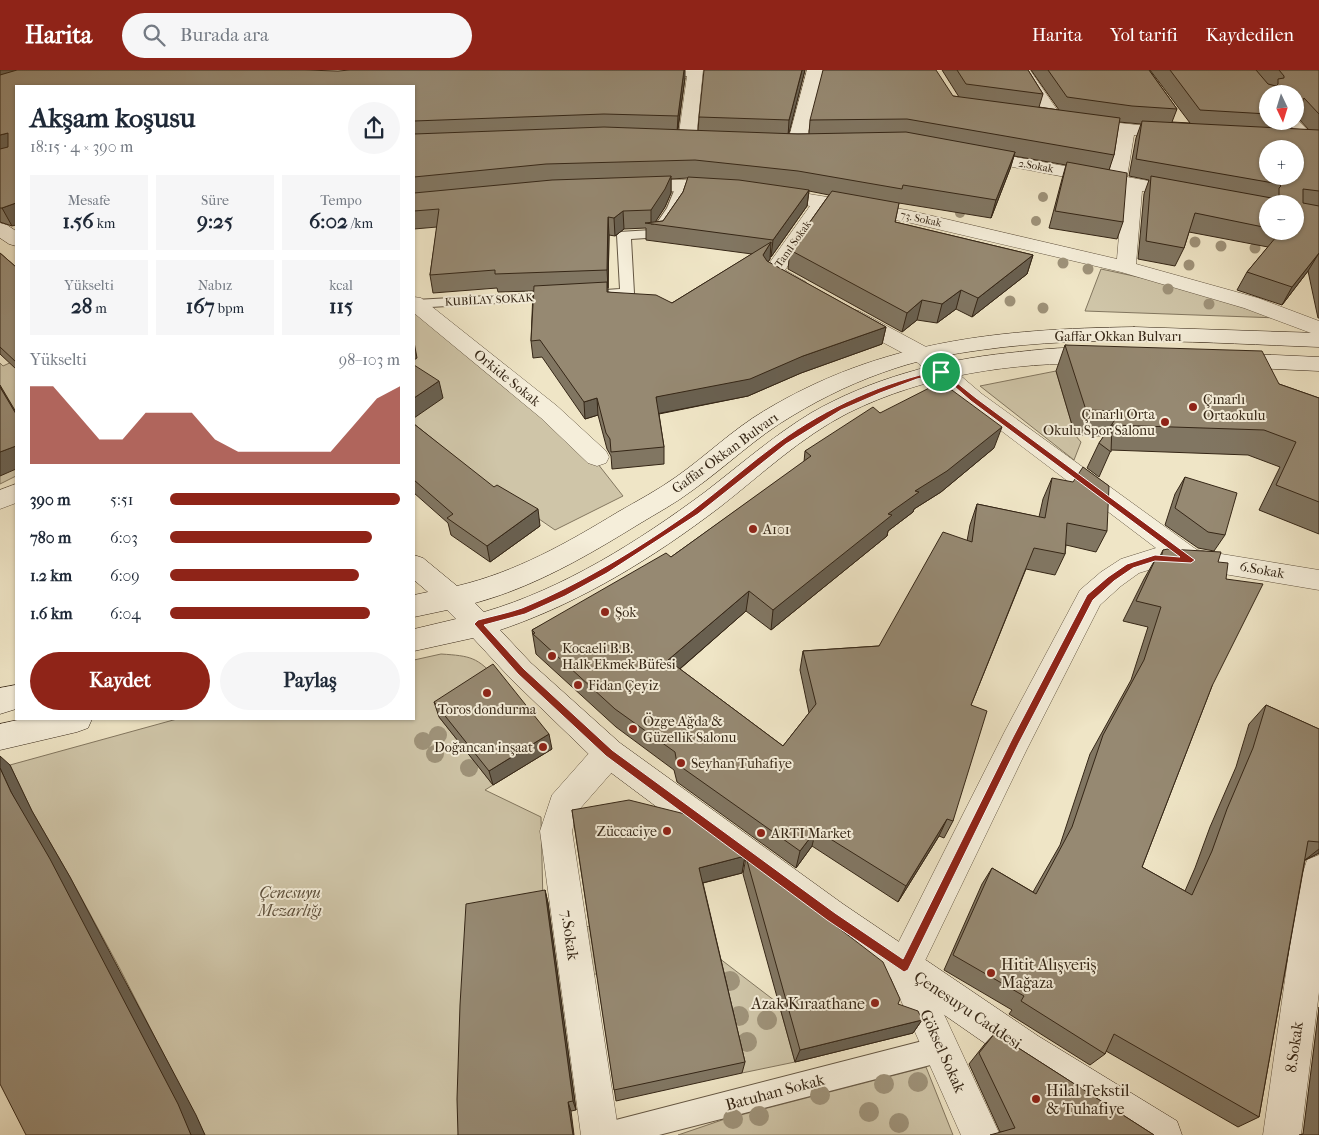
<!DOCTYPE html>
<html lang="tr">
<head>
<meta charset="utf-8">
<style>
	body { margin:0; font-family:"IM FELL French Canon",serif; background:#f6f6f7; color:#1f2937; height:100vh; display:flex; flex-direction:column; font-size:19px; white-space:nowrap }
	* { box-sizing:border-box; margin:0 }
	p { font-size:16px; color:#747a83 }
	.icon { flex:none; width:28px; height:28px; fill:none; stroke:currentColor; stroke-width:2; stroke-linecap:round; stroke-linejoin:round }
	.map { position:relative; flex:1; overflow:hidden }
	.side { position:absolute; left:15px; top:15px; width:400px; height:635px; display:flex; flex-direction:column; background:#fff; border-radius:0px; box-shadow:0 1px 4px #0004 }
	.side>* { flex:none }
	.needle { width:32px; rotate:176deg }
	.buttons { position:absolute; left:1259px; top:15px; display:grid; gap:10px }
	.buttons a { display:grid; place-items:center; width:45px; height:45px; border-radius:50%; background:#fff; box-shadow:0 1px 4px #0004; font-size:25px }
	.pin { position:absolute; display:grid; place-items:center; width:42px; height:42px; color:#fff; margin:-21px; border:2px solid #fff; border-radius:50%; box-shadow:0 1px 5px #0007 }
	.round { display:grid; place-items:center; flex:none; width:52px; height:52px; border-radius:26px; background:#f6f6f7 }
	.head { display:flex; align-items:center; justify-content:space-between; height:85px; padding:0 15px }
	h1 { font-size:28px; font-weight:800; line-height:38px }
	.figures { display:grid; grid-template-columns:repeat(3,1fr); gap:8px; height:85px; padding:5px 15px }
	.figures div { display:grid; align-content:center; border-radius:0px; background:#f6f6f7; text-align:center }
	.figures b { font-size:21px; font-weight:800 }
	.figures small { font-size:14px; font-weight:400 }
	.figures p { font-size:14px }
	.chart { height:140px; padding:10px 15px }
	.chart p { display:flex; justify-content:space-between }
	.chart svg { width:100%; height:90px; margin-top:5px; fill:#8f2418; opacity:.7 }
	.primary-button { display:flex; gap:10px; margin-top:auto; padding:10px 15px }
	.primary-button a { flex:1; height:58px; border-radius:30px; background:#8f2418; color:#fff; font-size:20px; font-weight:800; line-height:58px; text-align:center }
	.primary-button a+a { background:#f6f6f7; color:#1f2937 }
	ul { padding:0 15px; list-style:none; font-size:16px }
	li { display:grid; grid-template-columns:80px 60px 1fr; align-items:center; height:38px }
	li i { height:12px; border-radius:6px; background:#8f2418 }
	header { display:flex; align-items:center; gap:30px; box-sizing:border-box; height:70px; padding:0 25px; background:#8f2418; color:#fff }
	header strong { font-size:24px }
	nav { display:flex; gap:28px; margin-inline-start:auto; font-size:18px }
	.search { width:350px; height:45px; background:#f6f6f7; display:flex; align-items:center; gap:12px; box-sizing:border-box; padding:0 18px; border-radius:28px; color:#747a83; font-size:19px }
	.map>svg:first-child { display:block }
	.green { fill:#cfc5a8; stroke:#82765f }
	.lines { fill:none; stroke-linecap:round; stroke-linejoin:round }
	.service-casing { stroke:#645642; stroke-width:2 }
	.minor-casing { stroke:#645642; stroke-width:1 }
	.secondary-casing { stroke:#352616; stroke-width:1 }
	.service { fill:#f5eeda; fill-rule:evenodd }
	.minor { fill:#f5eeda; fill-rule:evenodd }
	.secondary { fill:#f5eeda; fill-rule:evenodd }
	.tree { fill:#9e9279 }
	.wall { fill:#817662; stroke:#352616; fill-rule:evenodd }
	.shaded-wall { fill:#696050; stroke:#352616 }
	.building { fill:#968972; stroke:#352616; fill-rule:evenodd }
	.route { fill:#8f2418; stroke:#fff; fill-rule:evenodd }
	.poi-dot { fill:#8f2418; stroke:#f5eeda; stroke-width:2 }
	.labels { text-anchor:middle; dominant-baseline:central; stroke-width:4; stroke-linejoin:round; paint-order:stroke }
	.far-street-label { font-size:11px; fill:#352616; stroke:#f5eeda }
	.street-label { font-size:14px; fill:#352616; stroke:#f5eeda }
	.poi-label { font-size:14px; fill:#352616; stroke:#f5eeda; text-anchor:start }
	.near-park-label { font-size:16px; font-style:italic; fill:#5c4e3a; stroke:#f5eeda }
	.near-street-label { font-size:16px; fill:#352616; stroke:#f5eeda }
	.near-poi-label { font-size:16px; fill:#352616; stroke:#f5eeda; text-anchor:start }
</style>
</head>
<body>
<header>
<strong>Harita</strong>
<div class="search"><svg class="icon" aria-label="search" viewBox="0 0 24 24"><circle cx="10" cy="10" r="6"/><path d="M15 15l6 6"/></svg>Burada ara</div>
<nav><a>Harita</a><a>Yol tarifi</a><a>Kaydedilen</a></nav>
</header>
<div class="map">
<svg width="1319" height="1065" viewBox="0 0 1319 1065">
	<rect width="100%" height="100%" fill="#efe5c6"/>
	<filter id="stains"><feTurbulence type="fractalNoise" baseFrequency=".004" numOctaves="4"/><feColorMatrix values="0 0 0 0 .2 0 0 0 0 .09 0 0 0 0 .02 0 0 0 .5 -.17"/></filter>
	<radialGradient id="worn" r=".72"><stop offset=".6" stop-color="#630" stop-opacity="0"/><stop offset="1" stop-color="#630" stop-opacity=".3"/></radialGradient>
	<g class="green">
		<path d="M1101,199L1157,211L1278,248L1085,241Z"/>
		<path d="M414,236L548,343L594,389L623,426L555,460L414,363Z"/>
		<path d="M16,290V406L0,414V293L3,296Z"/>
		<path d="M1056,301L1075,365L1081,372L1074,390L980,316Z"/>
		<path d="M441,584C471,586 477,587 497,609L439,647L493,715L485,720L541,747L543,834L463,1065H205L120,899L70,807L32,741L10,695L177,649H414V590Z"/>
		<path d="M648,845L715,885L779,934L795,992L742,1003L640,895L576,908L569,860Z"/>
		<path d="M926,997L953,1065H678L725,1049Z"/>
	</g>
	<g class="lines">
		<g class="service-casing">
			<g id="service">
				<path d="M682,112L688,116L681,138L661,167L631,169L634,223L632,226L591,227L589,224L591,221L620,219L617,165L619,162L652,160L667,138L676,116Z"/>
				<path d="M559,222L564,223L566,226L564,229L414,238L415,230Z"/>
				<path d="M942,966L951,970L955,979L951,988L942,992L659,1065H595L599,1056L608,1052Z"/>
			</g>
		</g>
		<g class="minor-casing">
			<g id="minor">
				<path d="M640,0H703L696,70L693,74L687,75L681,74L678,70L687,6H647L641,4Z"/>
				<path d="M807,0H823L805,75L802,79L796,80L790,79L787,75Z"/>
				<path d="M1014,0H1030L1064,50L1061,54L1055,55L1049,54Z"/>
				<path d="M1295,47L1314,67L1317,71L1314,75L1308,76L1280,74L1277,70L1280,66L1293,65L1282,51H1295Z"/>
				<path d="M1082,49L1176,59L1182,60L1185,64L1182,68L1176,69L1134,65L1127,107L1182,117L1189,119L1191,123L1189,127L1182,129L1142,121L1136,194L1258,228L1319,251V266L1244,238L1121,202L907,152L827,139L785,200L806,212L809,216L806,220C793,224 771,213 763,202L810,136L765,128L763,124L765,120L772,118L907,140L1117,189L1123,118L976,90L970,89L967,85L970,81L976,80L1109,104L1117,63L1076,58L1073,54L1076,50Z"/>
				<path d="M635,110C666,110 698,108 728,115L730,119L728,123L721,125L695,122L628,120L626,116L628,112Z"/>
				<path d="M414,227L421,228L557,336L606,381L609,387L606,393L597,396L588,393L541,348L414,243Z"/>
				<path d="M851,239L859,241L928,278L982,324L1197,480L1319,500V520L1206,501L1155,498L1139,503L1121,516L1100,535L1027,679L922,897L1000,1065H961L886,897L1005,661L1080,520L1101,502L1121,489L1156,478L966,334L912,288L843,251L840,246L843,241Z"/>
				<path d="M16,414V433L0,439V420Z"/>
				<path d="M609,670L620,673L624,683L620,693L577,742L572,761L619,1065H581L540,761L552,725L598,673Z"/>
				<path d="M1319,785V922L1301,1065H1263L1298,818L1307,790Z"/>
			</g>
		</g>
		<g class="secondary-casing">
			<g id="secondary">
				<path d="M0,153L7,155L16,161V176L9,174L0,168Z"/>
				<path d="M1134,257L1319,263V277C1207,273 1093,264 981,280C952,284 923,289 896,298C859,310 825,326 792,346C756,367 727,396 693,420C676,433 657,443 639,454C587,486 534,517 475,533L484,542C563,519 639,471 705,422C740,395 773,366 811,343C870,309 940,290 1008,283C1037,280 1078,274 1106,281L1109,286L1106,291L1098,293C1011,293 927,304 848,343C801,367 762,404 720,437C653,488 580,533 500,560L531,593L620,673L843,834L1038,966L1177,1051L1182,1065H1128L1012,992L819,858L598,693L511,609L473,568L414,581V559L456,549L447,540L414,547V525L428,522L414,510V485L423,488L457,516C516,502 567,473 618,442C637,431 658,420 676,407C706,386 732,360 764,341C882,270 1000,259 1134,257Z"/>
				<path d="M1230,283L1319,287V301L1230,297L1222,295L1219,290L1222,285Z"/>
				<path d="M16,615V639L0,644V618Z"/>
				<path d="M22,649H92L88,658L77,662L0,680V654Z"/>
			</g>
		</g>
		<use href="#service" class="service"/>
		<use href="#minor" class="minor"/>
		<use href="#secondary" class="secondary"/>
	</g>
	<g class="tree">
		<circle cx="1043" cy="127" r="5"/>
		<circle cx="960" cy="143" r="5"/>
		<circle cx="1036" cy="151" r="5"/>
		<circle cx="1195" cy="172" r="5.5"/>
		<circle cx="1221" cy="176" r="5.5"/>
		<circle cx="1255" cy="178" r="5.5"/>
		<circle cx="1063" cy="193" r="5.5"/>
		<circle cx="1189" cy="195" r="5.5"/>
		<circle cx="1088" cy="199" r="5.5"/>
		<circle cx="1168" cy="219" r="5.5"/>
		<circle cx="1010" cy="231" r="5.5"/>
		<circle cx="1209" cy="234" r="5.5"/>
		<circle cx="1043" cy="238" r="5.5"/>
		<circle cx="438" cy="665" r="9"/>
		<circle cx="423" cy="671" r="9"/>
		<circle cx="435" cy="684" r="9"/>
		<circle cx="469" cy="698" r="9"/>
		<circle cx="730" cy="911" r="10"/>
		<circle cx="739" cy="946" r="10"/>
		<circle cx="767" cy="950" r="10"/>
		<circle cx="747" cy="972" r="10"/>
		<circle cx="918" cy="1012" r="10"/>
		<circle cx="884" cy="1014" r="10"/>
		<circle cx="820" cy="1025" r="10"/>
		<circle cx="869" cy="1042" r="10"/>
		<circle cx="759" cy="1046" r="10"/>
		<circle cx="733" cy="1049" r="10"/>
		<circle cx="899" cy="1053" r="10"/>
	</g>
	<g class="wall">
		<path d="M0,0L685,8L678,60L698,61L699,47L805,0L788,64H809L810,50L953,26L959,27L942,0H1028L1043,24L1039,37L1059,40L1031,0H1149L1177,39L1172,52L1190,53L1150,0H1319V248H1318L1308,201L1282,235L1237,220L1247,202L1268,177L1189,162L1184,178L1175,196L1138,189L1144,124L1149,110L1129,106L1136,68L1141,54L1119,52L1114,85L1109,100L1123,152L1117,169L1049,158L1062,109L1066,95L1014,86L1010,99L991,148L899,133L895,152L1033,185L1027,204L972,247L956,239L937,253L917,250L902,262L788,199L790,180L829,125L809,121L807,136L771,187L770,186V189L768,192L886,257L882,274L801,303L748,326L659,344L664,377V394L612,399L611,386L607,379L598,345L585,349L542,287L533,288L531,271L533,221L498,222L497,218L433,223L430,205L437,157L414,159V16H16L12,156L0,152ZM1268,24H1295V51L1297,47L1309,60L1291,59L1295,51H1268ZM688,108L683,122L663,151L655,152L665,137L671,123V109ZM1268,134L1295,161H1268ZM646,158V170L752,184L672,233L608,222L609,165L615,166L624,159Z"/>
		<path d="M0,183L16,197V299L0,284Z"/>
		<path d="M1065,275L1279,314L1319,328V464L1259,440L1280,397L1248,385L1111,380L1099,407L1087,398L1099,373L1104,366L1075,365L1056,301Z"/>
		<path d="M880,343L994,378L941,422L914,439L913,442L888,461L887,466L771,560L746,541L680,599L783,676L809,643L800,600L803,581L879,576L967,471L970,455L977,434L1039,447L1043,429L1052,408L1107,461L1096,482L1066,475L1065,484L1055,505L1026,499L971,635L953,751L944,768L939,766L898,832L812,776L796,798L677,712L674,700L616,657L536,584L532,560L671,487L804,392L805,381Z"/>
		<path d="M414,354L540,456L490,492L451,465L448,453L414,423Z"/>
		<path d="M1185,407L1225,465L1214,481L1198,478L1165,455L1175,424Z"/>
		<path d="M1163,480L1218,492L1226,509L1212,616L1142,797L1185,821L1195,798L1210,757L1236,697L1249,654L1266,635L1319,659V783L1305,790L1259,1047L1238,1057L1106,981L1105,984L1090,995L1009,944L1012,940L944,900L982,814L992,798L1033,822L1060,775L1090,684L1131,610L1148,557L1123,551L1144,509L1156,488H1159Z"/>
		<path d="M434,632L552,679L493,715L439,647Z"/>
		<path d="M572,740L745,786L742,803L703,813L745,992L742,1003L616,1031Z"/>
		<path d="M746,787L898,934L922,950L913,963L795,992L743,804Z"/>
		<path d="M545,820L548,833L576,1040L458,1065Z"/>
		<path d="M1319,937V1065H1299L1303,1064Z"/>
		<path d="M995,963L1154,1065L1000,1062L969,994L984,975Z"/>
	</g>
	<g class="shaded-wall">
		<path d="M0,0H34L0,11Z"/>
		<path d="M684,0H685V8L677,63L678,46Z"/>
		<path d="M802,0H805L788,67L789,50Z"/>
		<path d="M1302,32L1295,45V33Z"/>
		<path d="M8,63L16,79L0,85V65Z"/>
		<path d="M1015,82L1010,99L991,148L996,130Z"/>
		<path d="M671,106V123L665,137L654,154H651V140Z"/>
		<path d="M809,120L807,136L771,187L773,170Z"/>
		<path d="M16,133V155L12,156L2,138Z"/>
		<path d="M623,141L624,159L615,166L614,148Z"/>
		<path d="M608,147L609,165L608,218L607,200Z"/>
		<path d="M771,172L770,189L761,202L763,185Z"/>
		<path d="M1319,183L1308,201L1282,235L1292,217Z"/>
		<path d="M1033,185L1027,204L972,247L978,228Z"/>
		<path d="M961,220L956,239L937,253L942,234Z"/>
		<path d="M922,230L917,250L902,262L907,243Z"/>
		<path d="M886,257L882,274L801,303L748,326L656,344V327L803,286Z"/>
		<path d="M414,272L417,288L414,290Z"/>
		<path d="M439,311L443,328L414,348V328Z"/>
		<path d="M0,315L16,342V344L0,317Z"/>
		<path d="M597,328L598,345L585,349L584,332Z"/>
		<path d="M1002,357L994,378L941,422L914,439L913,442L888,461L887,466L771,560L773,540L915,421Z"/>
		<path d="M16,376V399L0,406V382Z"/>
		<path d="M538,439L540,456L490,492L487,476Z"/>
		<path d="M749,521L746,541L668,609V590Z"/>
		<path d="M549,664L552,679L493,715L489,701Z"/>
		<path d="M0,686L10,695L32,741L70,807L196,1045L205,1065H191L11,722L0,698Z"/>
		<path d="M947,749L939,766L898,832L906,816Z"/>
		<path d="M816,760L812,776L796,798L800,781Z"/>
		<path d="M1319,779V783L1305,790Z"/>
		<path d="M745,786L742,803L698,814L699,798Z"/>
		<path d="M545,820L548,833L576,1040L573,1031Z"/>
		<path d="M922,950L913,963L795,992L800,980Z"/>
		<path d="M568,1032L571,1041L574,1065H573Z"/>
	</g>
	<g class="building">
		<path d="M17,0H305L338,1L350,0H684L678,46L604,44L414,51V16H16V133L2,138H0V79L8,77V63L0,65V5Z"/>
		<path d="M704,0H802L789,50L699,47Z"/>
		<path d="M823,0H936L953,26L1120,48L1114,85L907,49L810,50Z"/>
		<path d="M957,0H1028L1043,24L966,14Z"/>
		<path d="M1048,0H1149L1177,39L1132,36L1067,27Z"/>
		<path d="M1170,0H1256L1268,14L1276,16L1278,14V9L1284,8V6L1279,0H1319V44L1304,28L1302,32L1295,33V24H1268V44L1200,40Z"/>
		<path d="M1142,51L1319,60V121L1303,119V133L1319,136V184V183L1292,217L1247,202L1281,161H1295V134H1268V158L1195,143L1184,178L1146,171L1151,106L1277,129L1279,127V118L1281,116L1279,114L1136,89ZM1268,79H1295V106H1268Z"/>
		<path d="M604,57L798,64L906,62L1015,82L996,130L903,115L902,119L798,101L695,90L546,94L414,107V64Z"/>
		<path d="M1067,92L1127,103L1123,152L1055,141Z"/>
		<path d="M671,106L665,119L651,140L623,141L614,148L608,147L607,200L495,204V200L430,205L439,139L414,141V123L552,110Z"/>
		<path d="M688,107L739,110L809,120L773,170L645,153L663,151L683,122Z"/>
		<path d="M832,121L899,133L895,152L1033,185L978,228L961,220L942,234L922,230L907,243L790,180Z"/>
		<path d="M771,172L763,185L767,191L886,257L803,286L750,309L656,327L664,377L611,382L610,369L606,363L597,328L584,332L540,270L531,271L534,216L607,212V222L656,225L672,233Z"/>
		<path d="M0,183L16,197V292L0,277Z"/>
		<path d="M1065,275L1262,281L1279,314L1319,328V432L1276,415L1296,372L1264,360L1112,355L1111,382L1099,373L1121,341L1086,340Z"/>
		<path d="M414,295L439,311L414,328Z"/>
		<path d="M941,312L1002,357L947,401L915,421L919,422L888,444L892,445L773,540L749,521L668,590L783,676L816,634L803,581L879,576L943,462L972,472L977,434L1045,448L1052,408L1073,412L1083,397L1109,416L1107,461L1067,453L1065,484L1034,478L971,635L987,641L953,751L947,749L906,816L816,760L800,781L677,694L675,682L615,639L533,564L535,563L532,560L666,483L671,487L811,386L805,381L873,337L880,343Z"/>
		<path d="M0,317L16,344V376L0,382Z"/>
		<path d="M414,354L494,417L497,415L538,439L487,476L447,448L453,444L414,410Z"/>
		<path d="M1185,407L1237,423L1225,465L1208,462L1175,438Z"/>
		<path d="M1168,479L1221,482L1218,492L1228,493L1226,509L1263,514L1212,616L1142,797L1192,825L1212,781L1227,739L1253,678L1266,635L1319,659V772L1308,771L1259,1047L1114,964L1105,984L1021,931L1024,926L953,885L992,798L1036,824L1072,757L1103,665L1144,590L1161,537L1136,531L1156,488H1161L1163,480Z"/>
		<path d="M493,594L549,664L489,701L434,632Z"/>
		<path d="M0,698L11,722L50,789L178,1034L191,1065H26L0,1014Z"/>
		<path d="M629,730L689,745L745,786L699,798L745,992L614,1020L572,740Z"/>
		<path d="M746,787L883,892L900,929L898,934L918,941L922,950L800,980Z"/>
		<path d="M545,820L573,1031L568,1032L573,1065H458L457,1029L460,935L466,834Z"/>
		<path d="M995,963L1154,1065H990L1015,1058L979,983Z"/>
	</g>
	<path class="route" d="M941,300L976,328L1195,490L1191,493L1155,491L1133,498L1114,511L1093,530L1019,673L908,900L904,902L827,850L606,686L518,604L474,554L478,550C492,546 508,543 522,538C581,514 641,477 693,440C722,418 750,393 779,372C827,337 884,312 941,300ZM940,304L971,331L1180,487L1155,485L1127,494L1108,507L1087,525L1013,667L903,889L835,843L612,680L524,599L484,555L525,544L565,526L607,503L698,444L786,374L841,340L880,323L917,309Z"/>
	<g class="poi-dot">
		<circle cx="1193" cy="337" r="5"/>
		<circle cx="1165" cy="352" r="5"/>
		<circle cx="753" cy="459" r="5"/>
		<circle cx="605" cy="542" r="5"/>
		<circle cx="552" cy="586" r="5"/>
		<circle cx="578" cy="615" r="5"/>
		<circle cx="487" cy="623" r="5"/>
		<circle cx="633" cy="659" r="5"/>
		<circle cx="543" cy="677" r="5"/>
		<circle cx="681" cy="693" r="5"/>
		<circle cx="667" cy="761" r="5"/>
		<circle cx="761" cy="763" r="5"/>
		<circle cx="991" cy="903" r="5"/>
		<circle cx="875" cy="933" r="5"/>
		<circle cx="1036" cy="1029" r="5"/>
	</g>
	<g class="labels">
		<g class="far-street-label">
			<text transform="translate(1036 96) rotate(10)">2.Sokak</text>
			<text transform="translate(921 149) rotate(12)">73. Sokak</text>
			<text transform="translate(793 174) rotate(-55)">Tanıl Sokak</text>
			<text transform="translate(489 230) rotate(-3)">KUBİLAY SOKAK</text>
		</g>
		<g class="street-label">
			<text x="1118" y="266">Gaffar Okkan Bulvarı</text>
			<text transform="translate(507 308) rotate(39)">Orkide Sokak</text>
			<text transform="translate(725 383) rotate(-36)">Gaffar Okkan Bulvarı</text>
			<text transform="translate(1262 500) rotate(10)">6.Sokak</text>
		</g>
		<g class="poi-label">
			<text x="1203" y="329">Çınarlı<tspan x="1203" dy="16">Ortaokulu</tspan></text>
			<text x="1155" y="344" text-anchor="end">Çınarlı Orta<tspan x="1155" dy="16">Okulu Spor Salonu</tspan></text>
			<text x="763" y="459">A101</text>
			<text x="615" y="542">Şok</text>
			<text x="562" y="578">Kocaeli B.B.<tspan x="562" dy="16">Halk Ekmek Büfesi</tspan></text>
			<text x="588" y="615">Fidan Çeyiz</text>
			<text x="487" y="639" text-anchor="middle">Toros dondurma</text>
			<text x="643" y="651">Özge Ağda &amp;<tspan x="643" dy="16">Güzellik Salonu</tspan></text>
			<text x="533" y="677" text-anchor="end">Doğancan inşaat</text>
			<text x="691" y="693">Seyhan Tuhafiye</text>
			<text x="657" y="761" text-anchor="end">Züccaciye</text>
			<text x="771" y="763">ARTI Market</text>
		</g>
		<g class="near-park-label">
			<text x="290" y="822">Çenesuyu<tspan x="290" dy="18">Mezarlığı</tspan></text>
		</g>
		<g class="near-street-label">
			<text transform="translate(570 865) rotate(82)">7.Sokak</text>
			<text transform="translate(968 940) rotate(34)">Çenesuyu Caddesi</text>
			<text transform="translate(1294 977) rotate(-82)">8.Sokak</text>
			<text transform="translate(943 981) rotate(66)">Göksel Sokak</text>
			<text transform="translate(775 1022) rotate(-15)">Batuhan Sokak</text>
		</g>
		<g class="near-poi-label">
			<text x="1001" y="894">Hitit Alışveriş<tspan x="1001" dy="18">Mağaza</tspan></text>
			<text x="865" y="933" text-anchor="end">Azak Kıraathane</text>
			<text x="1046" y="1020">Hilal Tekstil<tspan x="1046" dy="18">&amp; Tuhafiye</tspan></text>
		</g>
	</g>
	<rect width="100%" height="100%" filter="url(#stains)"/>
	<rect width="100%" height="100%" fill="url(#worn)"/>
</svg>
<div class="buttons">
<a><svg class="needle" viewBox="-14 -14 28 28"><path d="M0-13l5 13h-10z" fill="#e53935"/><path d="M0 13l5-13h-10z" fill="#747a83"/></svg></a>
<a>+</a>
<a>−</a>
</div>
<div class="pin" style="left:941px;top:302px;background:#1e9e55"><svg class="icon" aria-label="arrive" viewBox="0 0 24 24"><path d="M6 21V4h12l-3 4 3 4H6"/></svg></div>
<section class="side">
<div class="head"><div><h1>Akşam koşusu</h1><p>18:15 · 4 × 390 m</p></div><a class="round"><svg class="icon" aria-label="share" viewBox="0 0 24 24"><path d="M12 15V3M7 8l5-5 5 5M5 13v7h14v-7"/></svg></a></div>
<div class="figures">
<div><p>Mesafe</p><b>1.56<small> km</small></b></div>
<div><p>Süre</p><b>9:25</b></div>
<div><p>Tempo</p><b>6:02<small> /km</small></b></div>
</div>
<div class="figures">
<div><p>Yükselti</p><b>28<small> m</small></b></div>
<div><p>Nabız</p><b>167<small> bpm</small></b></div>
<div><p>kcal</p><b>115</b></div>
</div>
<div class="chart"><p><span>Yükselti</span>98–103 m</p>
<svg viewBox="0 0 160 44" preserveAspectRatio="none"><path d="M0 44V6L10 6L20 19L30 32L40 32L50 19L60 19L70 19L80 32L90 38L100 38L110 38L120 38L130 38L140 25L150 12L160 6V44z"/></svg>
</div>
<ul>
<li><b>390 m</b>5:51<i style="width:100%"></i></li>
<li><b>780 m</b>6:03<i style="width:88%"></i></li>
<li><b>1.2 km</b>6:09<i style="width:82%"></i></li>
<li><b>1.6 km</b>6:04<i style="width:87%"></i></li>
</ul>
<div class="primary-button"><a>Kaydet</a><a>Paylaş</a></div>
</section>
</div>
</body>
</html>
